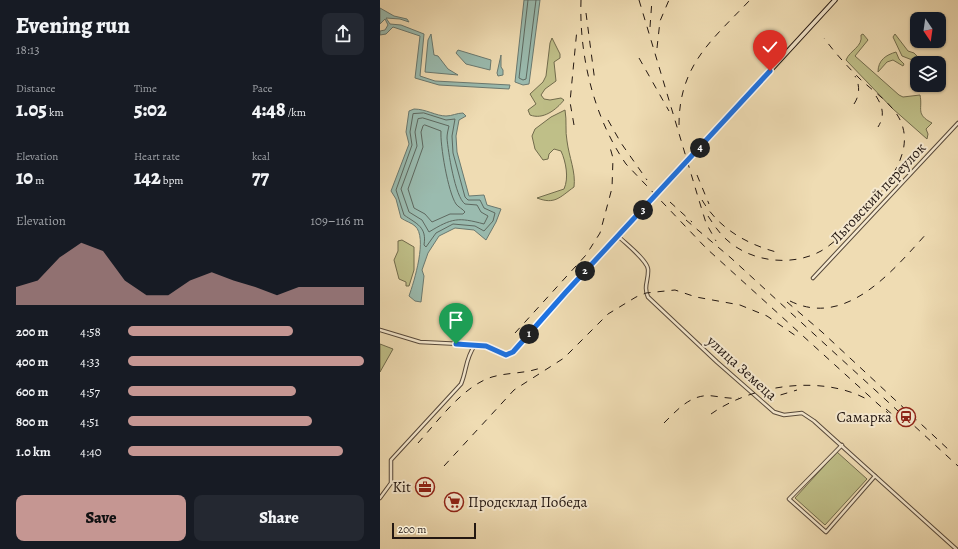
<!DOCTYPE html>
<html lang="en">
<head>
<meta charset="utf-8">
<style>
	body { margin:0; font-family:Alegreya,serif; background:#242831; color:#f1f3f6; height:100vh; display:flex; flex-direction:column; font-size:15px; white-space:nowrap }
	* { box-sizing:border-box; margin:0 }
	p { font-size:13px; color:#9ea1a6 }
	.icon { flex:none; width:22px; height:22px; fill:none; stroke:currentColor; stroke-width:2; stroke-linecap:round; stroke-linejoin:round }
	.map { position:relative; flex:1; overflow:hidden }
	.details { display:flex; flex-direction:column; background:#171b24; width:380px }
	.details>* { flex:none }
	.needle { width:26px; rotate:167deg }
	.fabs { position:absolute; left:530px; top:12px; display:grid; gap:8px }
	.fabs a { display:grid; place-items:center; width:36px; height:36px; border-radius:8px; background:#171b24; box-shadow:0 1px 3px #0004; font-size:20px }
	.scale { position:absolute; left:12px; bottom:10px; width:84px; box-sizing:border-box; padding-left:4px; border:2px solid #231711; border-top:0; font-size:11px; line-height:14px; white-space:nowrap; color:#231711; -webkit-text-stroke:3px #f5e8ce; paint-order:stroke }
	.pin { position:absolute; display:grid; place-items:center; width:34px; height:34px; color:#fff; margin:-41px -17px; border-radius:50% 50% 50% 0; rotate:-45deg; box-shadow:0 0 4px #0007 }
	.pin .icon { rotate:45deg }
	.km { position:absolute; width:20px; height:20px; margin:-10px; border-radius:50%; background:#222; color:#fff; font-size:11px; line-height:20px; text-align:center }
	.round { display:grid; place-items:center; flex:none; width:42px; height:42px; border-radius:8px; background:#242831 }
	.headline { display:flex; align-items:center; justify-content:space-between; height:68px; padding:0 16px }
	h1 { font-size:22px; font-weight:800; line-height:30px }
	.stats { display:grid; grid-template-columns:repeat(3,1fr); gap:6px; height:68px; padding:4px 16px }
	.stats div { display:grid; align-content:center }
	.stats b { font-size:20px; font-weight:800 }
	.stats small { font-size:11px; font-weight:400 }
	.stats p { font-size:11px }
	.chart { height:112px; padding:8px 16px }
	.chart p { display:flex; justify-content:space-between }
	.chart svg { width:100%; height:72px; margin-top:4px; fill:#c59692; opacity:.7 }
	.button { display:flex; gap:8px; margin-top:auto; padding:8px 16px }
	.button a { flex:1; height:46px; border-radius:8px; background:#c59692; color:#111; font-size:16px; font-weight:800; line-height:46px; text-align:center }
	.button a+a { background:#242831; color:#f1f3f6 }
	ul { padding:0 16px; list-style:none; font-size:13px }
	li { display:grid; grid-template-columns:64px 48px 1fr; align-items:center; height:30px }
	li i { height:10px; border-radius:5px; background:#c59692 }
	main { display:flex; flex:1; min-height:0 }
	.map>svg:first-child { display:block }
	.green { fill:#bfbf88; stroke:#716b4c }
	.water { fill:#9abbaf; stroke:#6a7970 }
	.lines { fill:none; stroke-linecap:round; stroke-linejoin:round }
	.shore { stroke:#5e6960; stroke-width:1 }
	.street-casing { stroke:#56483a; stroke-width:4.5 }
	.secondary-casing { stroke:#231711; stroke-width:5.5 }
	.street { stroke:#f5e8ce; stroke-width:2.5 }
	.secondary { stroke:#f5e8ce; stroke-width:3.5 }
	.rail { stroke:#231711; stroke-width:1; stroke-dasharray:7 7; stroke-linecap:butt }
	.route-casing { stroke:#fff; stroke-width:8 }
	.route { stroke:#1a73e8; stroke-width:5 }
	.labels { text-anchor:middle; dominant-baseline:central; stroke-width:4; stroke-linejoin:round; paint-order:stroke }
	.street-label { font-size:15px; fill:#231711; stroke:#f5e8ce }
	.poi-label { font-size:15px; fill:#231711; stroke:#f5e8ce; text-anchor:end }
</style>
</head>
<body>
<main>
<section class="details">
<div class="headline"><div><h1>Evening run</h1><p>18:13</p></div><a class="round"><svg class="icon" aria-label="share" viewBox="0 0 24 24"><path d="M12 15V3M7 8l5-5 5 5M5 13v7h14v-7"/></svg></a></div>
<div class="stats">
<div><p>Distance</p><b>1.05<small> km</small></b></div>
<div><p>Time</p><b>5:02</b></div>
<div><p>Pace</p><b>4:48<small> /km</small></b></div>
</div>
<div class="stats">
<div><p>Elevation</p><b>10<small> m</small></b></div>
<div><p>Heart rate</p><b>142<small> bpm</small></b></div>
<div><p>kcal</p><b>77</b></div>
</div>
<div class="chart"><p><span>Elevation</span>109–116 m</p>
<svg viewBox="0 0 160 44" preserveAspectRatio="none"><path d="M0 44V33L10 29L20 15L30 6L40 11L50 29L60 38L70 38L80 29L90 24L100 29L110 33L120 38L130 33L140 33L150 33L160 33V44z"/></svg>
</div>
<ul>
<li><b>200 m</b>4:58<i style="width:70%"></i></li>
<li><b>400 m</b>4:33<i style="width:100%"></i></li>
<li><b>600 m</b>4:57<i style="width:71%"></i></li>
<li><b>800 m</b>4:51<i style="width:78%"></i></li>
<li><b>1.0 km</b>4:40<i style="width:91%"></i></li>
</ul>
<div class="button"><a>Save</a><a>Share</a></div>
</section>
<div class="map">
<svg width="578" height="549" viewBox="0 0 578 549">
	<rect width="100%" height="100%" fill="#efdcb3"/>
	<filter id="stains"><feTurbulence type="fractalNoise" baseFrequency=".005" numOctaves="4"/><feColorMatrix values="0 0 0 0 .2 0 0 0 0 .09 0 0 0 0 .02 0 0 0 .5 -.17"/></filter>
	<radialGradient id="worn" r=".72"><stop offset=".6" stop-color="#630" stop-opacity="0"/><stop offset="1" stop-color="#630" stop-opacity=".3"/></radialGradient>
	<g class="green">
		<path d="M483,34L488,40L475,56L519,95L523,97L540,95C543,109 535,114 552,123L546,129L548,134L547,139L513,109L466,60C470,50 483,47 481,35Z"/>
		<path d="M515,34L528,51L534,53L542,61L540,63L522,56L513,37Z"/>
		<path d="M172,38L180,54V58L174,62L176,81L165,89L161,95L164,99L170,100L181,98L184,100C176,110 163,120 150,115L148,110L156,104L150,94L163,82L166,76L170,43Z"/>
		<path d="M516,52L519,59L524,64L523,66L513,60L507,62L498,72C498,60 506,55 516,52Z"/>
		<path d="M185,110C187,121 185,131 187,141C189,157 196,172 194,187C180,197 175,205 157,198L184,189C189,178 186,162 181,151L174,149L169,154L168,159L163,160L155,149L152,136L155,129L171,117Z"/>
		<path d="M22,240L34,247V270L29,286H26V282L19,279L14,260L18,251V241Z"/>
		<path d="M0,344L13,349L0,372Z"/>
		<path d="M457,452L487,479L445,525L415,498Z"/>
	</g>
	<g class="water">
		<path d="M144,0H160L149,84L143,85L135,82Z"/>
		<path d="M0,8L14,16L27,19L29,22L20,19L6,18L10,24L21,25L44,34L40,76L55,81L130,85L129,89L59,85L35,78L40,36L13,27L6,34L0,35V31L5,30L8,25L5,19L0,24Z"/>
		<path d="M51,34L54,55L58,56L68,69L78,75L45,72L48,40Z"/>
		<path d="M78,50L111,60L110,70L86,64L76,53Z"/>
		<path d="M121,55V67L123,70V75L118,76L117,73Z"/>
		<path d="M34,109C46,109 56,116 66,116C72,116 77,113 83,113L86,116L79,120L76,136L77,152L89,196L104,195L107,205L121,209L116,222L106,240L94,230L75,228L59,236L48,253L42,270L44,276L41,302L35,301L29,296C34,282 48,237 35,226C32,223 25,221 21,218L16,199L11,191L29,144L26,132L29,111Z"/>
	</g>
	<g class="lines">
		<g class="shore">
			<path d="M148,0L139,78L143,80L146,79L156,0"/>
			<path d="M44,113L66,120L75,119L72,136L73,153L85,197L88,200H100L104,208L115,213L113,221L104,231L95,226L73,224L56,233L46,247L44,245C47,227 37,224 24,215L16,190L32,145L30,132L33,114Z"/>
			<path d="M43,118L69,126C68,130 67,134 67,138C68,151 75,197 85,204L97,205L101,212L108,216L104,224C78,217 72,218 49,232L42,220L29,212L21,189L37,146L35,132L38,119Z"/>
			<path d="M45,125L61,131C60,145 68,192 76,204C78,207 83,209 85,212L83,214H70L52,222L45,214L34,208L28,189L43,147L41,132L43,126Z"/>
		</g>
		<g class="street-casing">
			<g id="street">
				<path d="M433,278L578,123"/>
				<path d="M0,330L40,342L101,345L123,354H130L238,236C245,243 267,260 268,269C269,280 263,286 268,297L337,362L394,412L404,415L422,413L434,421L576,549"/>
				<path d="M462,445L409,499L446,532L495,476"/>
				<path d="M0,498L11,483V460L81,384C87,370 85,359 95,345"/>
			</g>
		</g>
		<g class="secondary-casing">
			<path id="secondary" d="M238,236L455,0"/>
		</g>
		<use href="#street" class="street"/>
		<use href="#secondary" class="secondary"/>
		<g class="rail">
			<path d="M201,0C199,56 214,118 246,164L326,248L509,414"/>
			<path d="M259,0L318,197L326,223L336,241"/>
			<path d="M206,13L215,82"/>
			<path d="M270,27L272,0"/>
			<path d="M277,48L280,21L289,0"/>
			<path d="M259,58L289,111"/>
			<path d="M496,96C503,107 505,116 498,127"/>
			<path d="M474,104C480,95 480,85 475,76"/>
			<path d="M228,120L241,143L267,180"/>
			<path d="M194,125L190,102L197,29"/>
			<path d="M299,125C299,65 332,40 370,0"/>
			<path d="M317,175L329,204"/>
			<path d="M322,200C339,229 368,245 400,253"/>
			<path d="M290,202L312,222"/>
			<path d="M328,216C334,225 339,233 347,240C371,262 412,267 441,251C458,241 472,224 485,210C504,190 531,157 523,128C518,107 495,93 480,79C467,66 455,53 444,38"/>
			<path d="M306,220L351,258L578,466"/>
			<path d="M410,301C467,329 514,269 548,232"/>
			<path d="M407,302L442,332L569,450"/>
			<path d="M135,333L206,255L220,233L232,188L233,158L229,144"/>
			<path d="M388,401L397,396L417,390"/>
			<path d="M506,409L522,423"/>
			<path d="M331,414C373,384 445,374 490,401"/>
			<path d="M284,423C298,409 312,393 333,396C342,397 350,399 359,398"/>
			<path d="M38,443C58,421 83,386 112,377C129,372 146,374 163,367"/>
			<path d="M64,466L134,390L184,358L228,314L256,297L266,293L295,290L316,297L360,305L387,316L416,336"/>
		</g>
	</g>
	<g class="lines">
		<g class="route-casing">
			<path id="route" d="M76,344L106,346L126,355L133,352L186,292L390,71"/>
		</g>
		<use href="#route" class="route"/>
	</g>
	<defs>
		<g id="station-ring" transform="scale(1)"><circle r="9.5" fill="#f5e8ce" stroke="#8f2418" stroke-width="1.5"/><path d="M-3-6H3Q5-6 5-4V2Q5 4 3 4L4.5 6H3L1.5 4h-3L-3 6H-4.5L-3 4Q-5 4-5 2V-4Q-5-6-3-6ZM-3.5-4v3h7v-3ZM-3.5 1v1.5H-2V1ZM2 1v1.5H3.5V1Z" fill="#8f2418"/></g>
		<g id="office-ring" transform="scale(1)"><circle r="9.5" fill="#f5e8ce" stroke="#8f2418" stroke-width="1.5"/><path d="M-6-3h4V-5.5h4V-3h4V5H-6ZM-1-4.5V-3h2v-1.5ZM-6 0V1H6V0Z" fill="#8f2418"/></g>
		<g id="supermarket-ring" transform="scale(1)"><circle r="9.5" fill="#f5e8ce" stroke="#8f2418" stroke-width="1.5"/><path d="M-6-5.5h2.5l.6 2H6L4.5 2H-2.5L-4.4-4H-6ZM-1.5 3.2a1.3 1.3 0 1 0 .1 0ZM3 3.2a1.3 1.3 0 1 0 .1 0Z" fill="#8f2418"/></g>
	</defs>
	<g fill-rule="evenodd">
		<use href="#station-ring" x="526" y="417"/>
		<use href="#office-ring" x="45" y="487"/>
		<use href="#supermarket-ring" x="74" y="502"/>
	</g>
	<g class="labels">
		<g class="street-label">
			<text transform="translate(498 193) rotate(-47)">Льговский переулок</text>
			<text transform="translate(362 368) rotate(42)">улица Земеца</text>
		</g>
		<g class="poi-label">
			<text x="512" y="417">Самарка</text>
			<text x="31" y="487">Kit</text>
			<text x="88" y="502" text-anchor="start">Продсклад Победа</text>
		</g>
	</g>
	<rect width="100%" height="100%" filter="url(#stains)"/>
	<rect width="100%" height="100%" fill="url(#worn)"/>
</svg>
<div class="fabs">
<a><svg class="needle" viewBox="-14 -14 28 28"><path d="M0-13l5 13h-10z" fill="#e53935"/><path d="M0 13l5-13h-10z" fill="#9ea1a6"/></svg></a>
<a><svg class="icon" aria-label="layers" viewBox="0 0 24 24"><path d="M12 4l9 5-9 5-9-5zM3 14l9 5 9-5"/></svg></a>
</div>
<div class="scale">200 m</div>
<div class="pin" style="left:76px;top:344px;background:#1e9e55"><svg class="icon" aria-label="arrive" viewBox="0 0 24 24"><path d="M6 21V4h12l-3 4 3 4H6"/></svg></div>
<div class="pin" style="left:390px;top:71px;background:#d93025"><svg class="icon" aria-label="check" viewBox="0 0 24 24"><path d="M5 12l5 5 9-10"/></svg></div>
<b class="km" style="left:149px;top:334px">1</b>
<b class="km" style="left:205px;top:271px">2</b>
<b class="km" style="left:263px;top:210px">3</b>
<b class="km" style="left:320px;top:148px">4</b>
</div>
</main>
</body>
</html>
